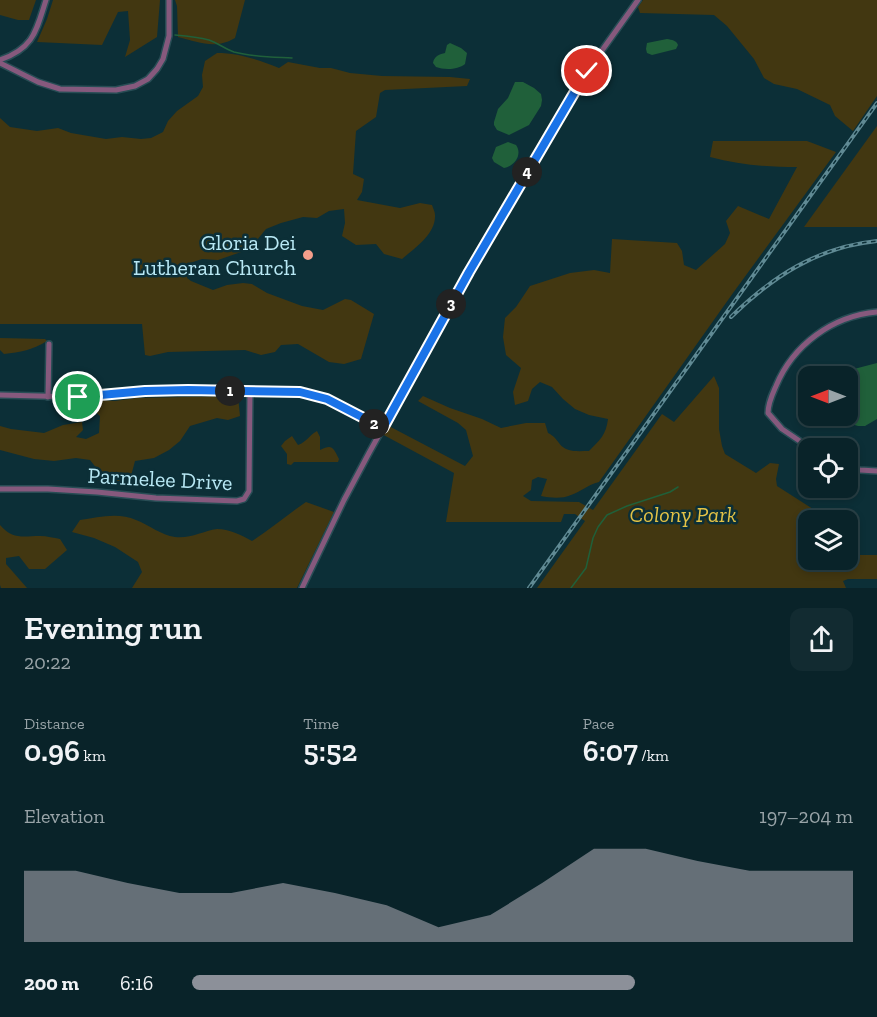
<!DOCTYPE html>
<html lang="en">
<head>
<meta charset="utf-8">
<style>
	body { margin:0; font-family:"Zilla Slab",serif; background:#122b31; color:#f1f3f6; height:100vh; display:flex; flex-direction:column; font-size:22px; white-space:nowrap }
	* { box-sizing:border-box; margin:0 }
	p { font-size:20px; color:#99a4a8 }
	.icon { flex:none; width:33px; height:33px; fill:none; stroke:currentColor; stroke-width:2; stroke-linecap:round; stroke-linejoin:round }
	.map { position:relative; height:588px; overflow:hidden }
	.drawer { display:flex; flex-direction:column; background:#092329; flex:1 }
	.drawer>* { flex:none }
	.needle { width:39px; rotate:270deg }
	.tools { position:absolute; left:798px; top:366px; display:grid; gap:12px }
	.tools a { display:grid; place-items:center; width:60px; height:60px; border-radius:12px; background:#092329; box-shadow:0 3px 9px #0003,0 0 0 2px #294046; font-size:30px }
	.pin { position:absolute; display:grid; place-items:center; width:51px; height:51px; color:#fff; margin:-26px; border:3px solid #fff; border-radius:50%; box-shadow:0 2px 6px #0007 }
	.km { position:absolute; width:30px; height:30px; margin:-15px; border-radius:50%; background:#222; color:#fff; font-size:16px; line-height:30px; text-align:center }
	.round { display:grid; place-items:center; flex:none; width:63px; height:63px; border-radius:12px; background:#122b31 }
	.head { display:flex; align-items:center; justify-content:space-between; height:102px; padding:0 24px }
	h1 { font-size:33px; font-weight:600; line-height:45px }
	.stats { display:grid; grid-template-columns:repeat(3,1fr); gap:9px; height:102px; padding:6px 24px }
	.stats div { display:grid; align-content:center }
	.stats b { font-size:30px; font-weight:600 }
	.stats small { font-size:16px; font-weight:400 }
	.stats p { font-size:16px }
	.chart { height:168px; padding:12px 24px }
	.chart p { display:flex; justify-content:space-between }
	.chart svg { width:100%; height:108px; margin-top:6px; fill:#8c9099; opacity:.7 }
	ul { padding:0 24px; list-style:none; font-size:20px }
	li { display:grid; grid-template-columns:96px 72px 1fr; align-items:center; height:45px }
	li i { height:15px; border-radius:8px; background:#8c9099 }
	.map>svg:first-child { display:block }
	.green { fill:#423711 }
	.water { fill:#20603a }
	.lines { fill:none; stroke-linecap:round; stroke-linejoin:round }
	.stream { stroke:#20603a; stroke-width:1.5 }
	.minor-casing { stroke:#284d55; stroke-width:8 }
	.minor { stroke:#86597d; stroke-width:5 }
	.rail-casing { stroke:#608a94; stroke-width:4 }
	.rail { stroke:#0c2f37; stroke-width:1.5; stroke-dasharray:4.5; stroke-linecap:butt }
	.route-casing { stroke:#fff; stroke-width:12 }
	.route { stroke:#1a73e8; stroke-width:8 }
	.poi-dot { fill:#f49e8a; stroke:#0c2f37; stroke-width:2 }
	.labels { text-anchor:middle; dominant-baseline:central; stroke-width:5; stroke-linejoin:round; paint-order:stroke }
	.poi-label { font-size:22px; fill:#b8e8f4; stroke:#0c2f37; text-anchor:end }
	.street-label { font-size:22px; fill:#b8e8f4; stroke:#0c2f37 }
	.park-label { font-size:22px; font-style:italic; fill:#e3c246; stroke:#0c2f37 }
</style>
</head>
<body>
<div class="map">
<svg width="877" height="588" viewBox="0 0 877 588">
	<rect width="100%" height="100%" fill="#0c2f37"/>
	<g class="green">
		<path d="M0,0H36L29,20H18L0,15Z"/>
		<path d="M53,0H160L157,37L125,57L130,40L128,11L118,12L102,45L37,42L47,19Z"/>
		<path d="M175,0H245L235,38C215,50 199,42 178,37L177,6Z"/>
		<path d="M643,0H877V96L853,131L835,116L830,105L797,89L774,84L764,78L754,59L727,26L714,15L640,13L638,7Z"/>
		<path d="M217,53C239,53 259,60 279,68L288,62L320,68H331L350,73L382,76L450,77L470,79L467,86L385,90L380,93L376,117L356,131L353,174L364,179L362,192L357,200L400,208L420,203L432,205C433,208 435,212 435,215C436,234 415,248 402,259L384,254L376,244L356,245L342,236L345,223L344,209L329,211L317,218L303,217L281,223L266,229L257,240L244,251L218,260L202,259L190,263L187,278L191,281L213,290L227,285L243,283L252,284L267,293L302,306L323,310L345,299L351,300L374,314L361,359L344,364L329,362L298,344L281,345L275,352L261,355L245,350L168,352L150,356L145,355L142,324H0V118L10,127L37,131L58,128L71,133L106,139L122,137L141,139L151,138L163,132L168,121L177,111L198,96L203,87L202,75L205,61Z"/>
		<path d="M877,126V227H804Z"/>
		<path d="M713,141H807L836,152L733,293L599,482C587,485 582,491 571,495C562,499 551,498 541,496L547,479L538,477L532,480L531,490L523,496L531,501L579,502L593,510L662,414L674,422L714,376L719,388V429L722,446L725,454L756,473L770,463L779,464L776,479L777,486L827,518V520H808V560H848V555H877V579H848L843,581L846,588H537L585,521L575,514H564L561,522H446L454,473L380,433L385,424L465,466L473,456L466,430L458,423L418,401L423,396L450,408L482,419L501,428L526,423H545L548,433C554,436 555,438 559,443C566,453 578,451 589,451C600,440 606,435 608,419L589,415L575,409L563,399L552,387L540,382L532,389L528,401L515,405L513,392L521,368L506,355L503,337L505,318L516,307L530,286L570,273L594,270L610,273L612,239L677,243L682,251L684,265L696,270L725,244L730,233L726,221L738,206L769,219L797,167C768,167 739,165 710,157Z"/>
		<path d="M0,338L45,339L47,341C33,350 20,352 4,354L0,350Z"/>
		<path d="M238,396L240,416L228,420L217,418L190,426L180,441L169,450L154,458L135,461L131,476L110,485L90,460L76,458L54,461L34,459L0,450V426L11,429L44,433L63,425L82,422L83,430L76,437L86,439L99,433L100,416L83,401L99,400L115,401L136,398Z"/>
		<path d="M317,431L320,437V450C332,444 333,447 339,459L338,462H294L291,465L287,464V454L281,446L285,441L292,436L298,445C307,442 309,435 317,431Z"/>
		<path d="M306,502L334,512L297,588H132L142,572L138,562L115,547L94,538L72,532L80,520C98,517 119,512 136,520C149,525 161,535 175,537C190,539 203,531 217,529C229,529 241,535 252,541C271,529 288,514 306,502Z"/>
		<path d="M0,525C13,540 23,536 40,536C47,536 54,538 60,539L67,550L45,569H29L19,556L6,558V564L27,588H1L0,585Z"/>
	</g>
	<g class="water">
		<path d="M667,39C672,40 676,40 678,45L676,49L652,55L647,53L646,49L647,43Z"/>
		<path d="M450,43L461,48L467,53L465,64C458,70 444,70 436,67L433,63C434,56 440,54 445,53L447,45Z"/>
		<path d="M515,82H523L534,88L541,94L542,100L541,106L529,125L509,135L497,130L494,125V122L498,109L508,98Z"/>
		<path d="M508,142L516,145C523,155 514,166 504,168L494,162L492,158L496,147Z"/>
		<path d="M877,363V419L865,426H858L838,420V417L836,416H848V376H824L837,370L853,367L854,369Z"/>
	</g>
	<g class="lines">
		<g class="stream">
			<path d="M175,35C187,36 198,37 209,40C218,43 225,49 234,52C253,57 273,57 292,58"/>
			<path d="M571,588L586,568L593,538L598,527L607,515L627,506L670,492L678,487"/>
		</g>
		<g class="minor-casing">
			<g id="minor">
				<path d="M0,60C34,48 36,31 46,0"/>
				<path d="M0,63L38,82L60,89L116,90L135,86L148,79L157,69L163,59L169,36V0"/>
				<path d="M0,395L78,397L145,391L188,390L300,392L327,399L383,428"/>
				<path d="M48,397L49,344"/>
				<path d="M810,448L782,429L768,413C768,403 772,395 776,386C793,345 832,316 877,312"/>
				<path d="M848,468L860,470L877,471"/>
				<path d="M0,489H48L97,492L156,498L237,501L244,499L249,491L250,391"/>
				<path d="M302,588L344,500L369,453L469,272L588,70L638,0"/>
			</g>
		</g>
		<use href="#minor" class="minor"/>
		<g class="rail-casing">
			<g id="rail">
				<path d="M731,317C773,276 818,247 877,241"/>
				<path d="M529,588L877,103"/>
			</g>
		</g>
		<use href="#rail" class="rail"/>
	</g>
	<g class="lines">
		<g class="route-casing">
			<path id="route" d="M78,397L145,391L188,390L300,392L327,399L383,428L469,272L587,71"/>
		</g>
		<use href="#route" class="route"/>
	</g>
	<circle class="poi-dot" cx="308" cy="255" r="6"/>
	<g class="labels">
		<g class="poi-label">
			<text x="296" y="242">Gloria Dei<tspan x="296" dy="25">Lutheran Church</tspan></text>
		</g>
		<g class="street-label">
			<text transform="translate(160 479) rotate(3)">Parmelee Drive</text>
		</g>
		<g class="park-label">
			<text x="683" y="514">Colony Park</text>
		</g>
	</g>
</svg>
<div class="tools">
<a><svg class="needle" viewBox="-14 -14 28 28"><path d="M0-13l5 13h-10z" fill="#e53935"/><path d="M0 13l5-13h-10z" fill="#99a4a8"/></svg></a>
<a><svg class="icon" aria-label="locate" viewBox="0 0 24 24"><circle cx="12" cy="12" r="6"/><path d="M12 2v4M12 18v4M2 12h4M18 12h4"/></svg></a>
<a><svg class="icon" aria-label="layers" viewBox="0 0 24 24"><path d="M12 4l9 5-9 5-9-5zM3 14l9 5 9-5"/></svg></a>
</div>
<div class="pin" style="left:78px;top:397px;background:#1e9e55"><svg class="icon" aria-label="arrive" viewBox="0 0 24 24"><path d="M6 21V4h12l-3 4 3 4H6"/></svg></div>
<div class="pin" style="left:587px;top:71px;background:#d93025"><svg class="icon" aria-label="check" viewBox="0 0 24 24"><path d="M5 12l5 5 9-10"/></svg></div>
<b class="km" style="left:230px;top:391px">1</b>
<b class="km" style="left:374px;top:424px">2</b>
<b class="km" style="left:451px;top:304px">3</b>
<b class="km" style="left:527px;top:172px">4</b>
</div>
<section class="drawer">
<div class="head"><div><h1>Evening run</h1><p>20:22</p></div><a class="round"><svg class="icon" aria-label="share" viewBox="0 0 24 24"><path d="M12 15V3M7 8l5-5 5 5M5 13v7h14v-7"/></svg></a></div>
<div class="stats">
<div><p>Distance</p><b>0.96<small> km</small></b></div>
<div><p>Time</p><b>5:52</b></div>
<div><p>Pace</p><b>6:07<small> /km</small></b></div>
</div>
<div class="chart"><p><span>Elevation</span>197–204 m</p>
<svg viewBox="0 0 160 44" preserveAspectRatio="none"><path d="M0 44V15L10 15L20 20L30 24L40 24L50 20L60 24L70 29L80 38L90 33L100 20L110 6L120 6L130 11L140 15L150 15L160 15V44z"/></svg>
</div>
<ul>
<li><b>200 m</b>6:16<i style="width:67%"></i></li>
</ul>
</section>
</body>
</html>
